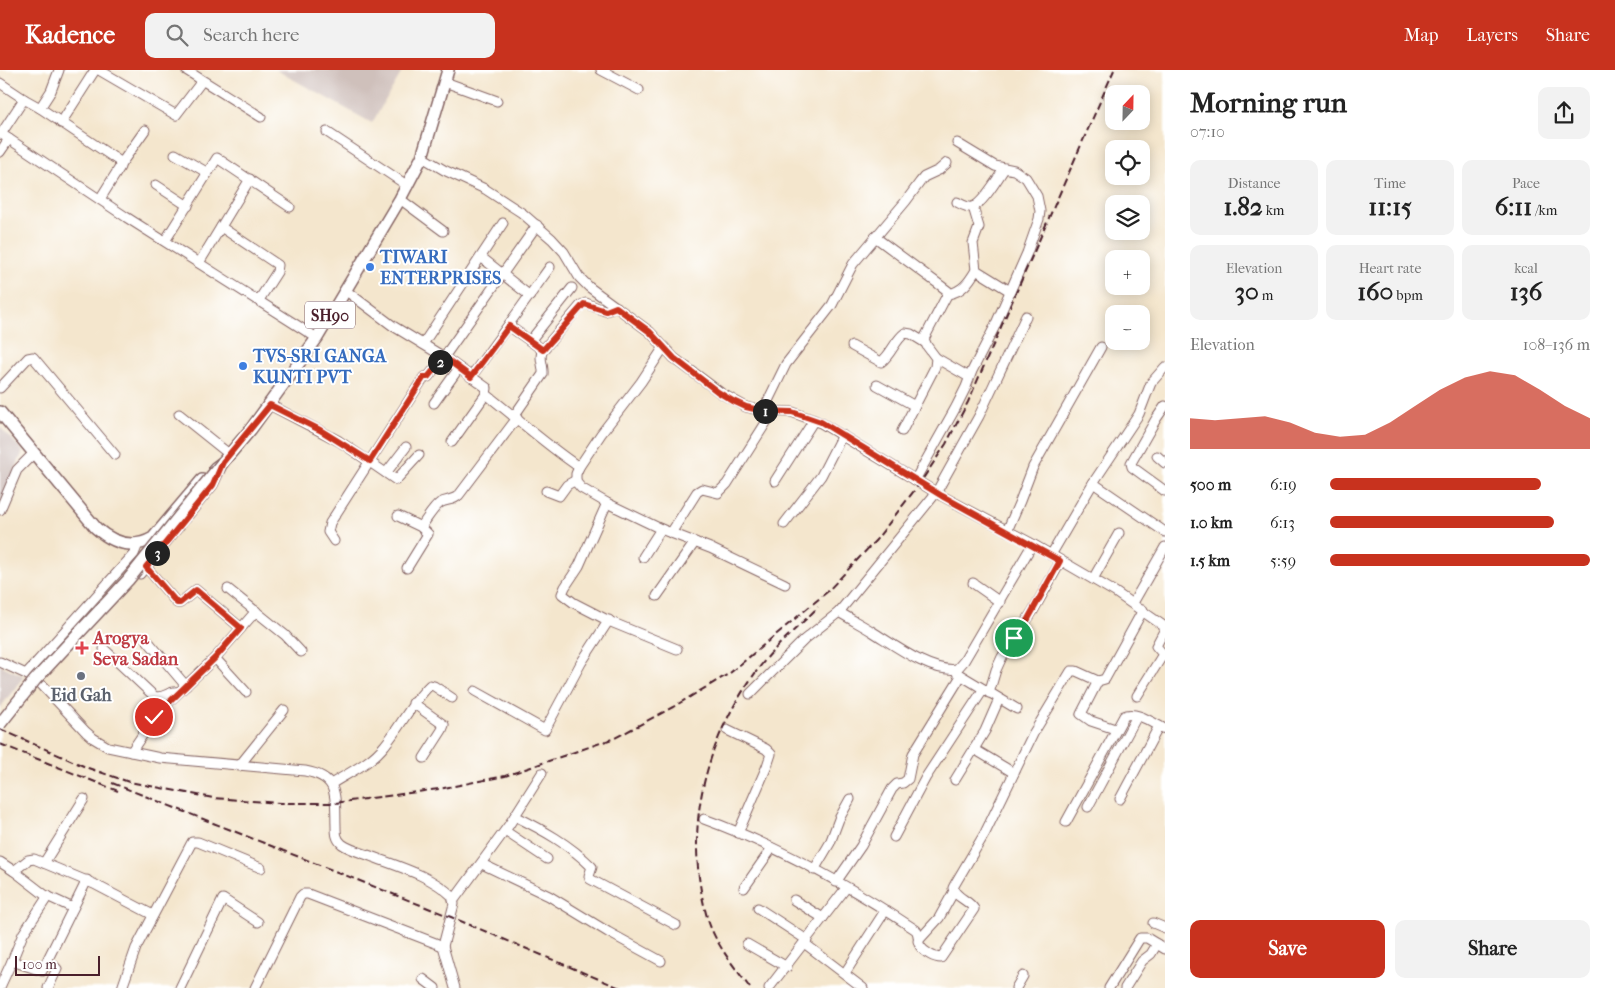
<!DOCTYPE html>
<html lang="en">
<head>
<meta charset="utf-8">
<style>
	body { margin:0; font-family:"IM FELL French Canon",serif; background:#f2f2f2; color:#222; height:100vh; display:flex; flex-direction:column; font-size:19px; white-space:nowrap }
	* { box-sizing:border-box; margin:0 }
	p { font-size:16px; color:#767676 }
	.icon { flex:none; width:28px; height:28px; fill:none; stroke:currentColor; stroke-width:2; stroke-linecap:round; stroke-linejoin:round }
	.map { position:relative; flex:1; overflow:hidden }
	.side { display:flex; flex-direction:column; background:#fff; width:450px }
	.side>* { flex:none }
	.needle { width:32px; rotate:22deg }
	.fabs { position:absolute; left:1105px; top:15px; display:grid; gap:10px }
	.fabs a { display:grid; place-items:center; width:45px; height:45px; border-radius:10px; background:#fff; box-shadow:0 2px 12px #0003; font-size:25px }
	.scale { position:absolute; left:15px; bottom:12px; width:85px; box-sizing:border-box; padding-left:5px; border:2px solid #4a1f2b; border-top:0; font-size:14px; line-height:18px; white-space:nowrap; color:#4a1f2b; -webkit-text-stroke:4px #fff; paint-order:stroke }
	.pin { position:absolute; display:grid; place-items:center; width:42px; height:42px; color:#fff; margin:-21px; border:2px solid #fff; border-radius:50%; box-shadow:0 1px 5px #0007 }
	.km { position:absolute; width:25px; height:25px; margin:-12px; border-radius:50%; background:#222; color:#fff; font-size:14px; line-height:25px; text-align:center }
	.round { display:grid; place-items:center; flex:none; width:52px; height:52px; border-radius:10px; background:#f2f2f2 }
	.overview { display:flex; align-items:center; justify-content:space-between; height:85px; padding:0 25px }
	h1 { font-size:28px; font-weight:800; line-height:38px }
	.metrics { display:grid; grid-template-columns:repeat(3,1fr); gap:8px; height:85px; padding:5px 25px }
	.metrics div { display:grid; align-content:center; border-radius:10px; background:#f2f2f2; text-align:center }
	.metrics b { font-size:25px; font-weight:800 }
	.metrics small { font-size:14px; font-weight:400 }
	.metrics p { font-size:14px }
	.chart { height:140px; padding:10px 25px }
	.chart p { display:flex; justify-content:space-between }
	.chart svg { width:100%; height:90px; margin-top:5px; fill:#c8321e; opacity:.7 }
	.primary-button { display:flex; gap:10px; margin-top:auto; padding:10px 25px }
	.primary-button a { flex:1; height:58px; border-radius:10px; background:#c8321e; color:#fff; font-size:20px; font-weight:800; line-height:58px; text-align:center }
	.primary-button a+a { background:#f2f2f2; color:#222 }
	ul { padding:0 25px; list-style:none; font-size:16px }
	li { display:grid; grid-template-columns:80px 60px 1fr; align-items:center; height:38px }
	li i { height:12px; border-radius:6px; background:#c8321e }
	header { display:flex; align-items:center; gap:30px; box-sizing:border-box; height:70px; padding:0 25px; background:#c8321e; color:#fff }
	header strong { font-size:24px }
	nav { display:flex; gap:28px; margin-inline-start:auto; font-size:18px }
	.search { width:350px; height:45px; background:#f2f2f2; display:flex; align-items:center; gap:12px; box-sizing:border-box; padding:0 18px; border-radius:10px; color:#767676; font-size:19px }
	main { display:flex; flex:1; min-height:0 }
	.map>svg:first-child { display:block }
	.industrial { fill:#cfc0bb }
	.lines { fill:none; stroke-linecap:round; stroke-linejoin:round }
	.minor-casing { stroke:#866564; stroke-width:11 }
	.major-casing { stroke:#866564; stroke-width:14 }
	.minor { stroke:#fff; stroke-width:9 }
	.major { stroke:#fff; stroke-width:11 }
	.rail { stroke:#4a1f2b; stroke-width:2; stroke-dasharray:8 4; stroke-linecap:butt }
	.major-bridge-casing { stroke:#866564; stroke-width:14; stroke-linecap:butt }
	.major-bridge { stroke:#fff; stroke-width:11 }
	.route-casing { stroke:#fff; stroke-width:10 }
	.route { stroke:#c8321e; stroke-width:6 }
	.shop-dot { fill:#3f7fe0; stroke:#fff; stroke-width:2 }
	.health-dot { fill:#e0444e; stroke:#fff; stroke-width:2 }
	.worship-dot { fill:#6b7280; stroke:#fff; stroke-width:2 }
	.labels { text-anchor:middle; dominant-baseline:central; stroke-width:4; stroke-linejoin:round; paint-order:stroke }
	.shield { fill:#fff; stroke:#80626b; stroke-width:1 }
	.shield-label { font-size:16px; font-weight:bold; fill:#4a1f2b }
	.shop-label { font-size:18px; font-weight:bold; fill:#366cbe; stroke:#fff; text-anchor:start }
	.health-label { font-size:18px; font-weight:bold; fill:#be3a42; stroke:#fff; text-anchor:start }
	.worship-label { font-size:18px; font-weight:bold; fill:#5b616d; stroke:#fff }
</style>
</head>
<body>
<header>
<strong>Kadence</strong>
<div class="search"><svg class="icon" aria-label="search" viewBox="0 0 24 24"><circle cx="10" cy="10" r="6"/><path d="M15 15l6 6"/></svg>Search here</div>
<nav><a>Map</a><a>Layers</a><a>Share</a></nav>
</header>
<main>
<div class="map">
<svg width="1165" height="918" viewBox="0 0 1165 918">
	<rect width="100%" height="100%" fill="#fff"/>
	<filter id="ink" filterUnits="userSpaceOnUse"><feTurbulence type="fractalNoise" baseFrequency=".02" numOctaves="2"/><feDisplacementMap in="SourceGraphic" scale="10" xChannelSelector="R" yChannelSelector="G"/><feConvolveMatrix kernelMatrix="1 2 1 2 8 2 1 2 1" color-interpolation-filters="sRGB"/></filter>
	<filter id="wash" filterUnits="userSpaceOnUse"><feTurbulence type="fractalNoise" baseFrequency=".0096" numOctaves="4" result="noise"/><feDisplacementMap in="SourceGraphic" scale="20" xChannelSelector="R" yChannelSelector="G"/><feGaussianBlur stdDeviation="1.12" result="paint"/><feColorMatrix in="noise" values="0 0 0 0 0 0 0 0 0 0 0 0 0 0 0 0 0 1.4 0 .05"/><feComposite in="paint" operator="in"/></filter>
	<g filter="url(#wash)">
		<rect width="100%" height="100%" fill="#f4e6cd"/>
		<g class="industrial">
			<path d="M276,0H403L372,53Z"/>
			<path d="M0,357L23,381L0,436Z"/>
			<path d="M0,595L24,606L0,638Z"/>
		</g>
	</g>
	<g filter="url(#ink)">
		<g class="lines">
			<g class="minor-casing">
				<g id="minor">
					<path d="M99,0L176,45L202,11"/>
					<path d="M186,0L261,47"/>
					<path d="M601,0L639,20"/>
					<path d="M445,12L497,31"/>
					<path d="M0,13L24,29"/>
					<path d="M40,38L119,91L120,97L100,129"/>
					<path d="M61,53L95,0"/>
					<path d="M327,62L408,116"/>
					<path d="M0,63L126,147L317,268"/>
					<path d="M1,64L24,29L40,38L51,21L59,0"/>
					<path d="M0,82L9,69"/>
					<path d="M175,84L208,103"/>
					<path d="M422,87L444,100L485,119L522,143L552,169L564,182L579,207L589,217L650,262L674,288L721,323L746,337L763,341L792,342L821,353L942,426L1029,472L1115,522L1165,557"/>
					<path d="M121,94L145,60"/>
					<path d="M156,115L188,136"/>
					<path d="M400,129L443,161"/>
					<path d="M957,132C961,134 967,138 972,137C982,135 998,108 1004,99"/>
					<path d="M973,137L979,157L973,173L976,200L1010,221"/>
					<path d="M221,157L278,195L277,202L259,230"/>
					<path d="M875,167L948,221L946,227L924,269L927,276L936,288L935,297L902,361"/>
					<path d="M165,171L217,88L290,137"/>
					<path d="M481,187L530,226"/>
					<path d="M199,193L250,109"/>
					<path d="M345,220L393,256L444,287L487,318L486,324L452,372"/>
					<path d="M948,224C962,222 969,212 976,200"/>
					<path d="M509,256L543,280"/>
					<path d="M530,271L572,218"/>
					<path d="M423,274L503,153"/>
					<path d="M852,276L881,292C891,285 895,270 905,263L911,264L924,272"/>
					<path d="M664,277L641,312L601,364L579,397L576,404V412L581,418L607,433L661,459L710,478L785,514"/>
					<path d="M936,288L969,307"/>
					<path d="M471,307L550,197"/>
					<path d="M877,315L915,336"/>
					<path d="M0,318L28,288L33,287L115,385"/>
					<path d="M486,324C518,349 546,375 579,397"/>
					<path d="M434,333L459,298"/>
					<path d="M270,335L339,371L396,410L419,385"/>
					<path d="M1165,336L1156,349L1131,393L1132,397L1165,421"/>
					<path d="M763,341L786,294L832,235L853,194L906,131L920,112L924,107L939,100L947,93"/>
					<path d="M179,344L229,384"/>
					<path d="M514,346L543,304C544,295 538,288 543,280L581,235L586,233L605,241L617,237"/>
					<path d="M1157,386L1165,393"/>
					<path d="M386,403L406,377"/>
					<path d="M915,410L956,337L966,317L972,301L994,258L1027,183L1039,149L1040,141L1037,126L1026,108L1014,100L995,96L957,73"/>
					<path d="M775,411L814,350"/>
					<path d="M1093,413L1165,462"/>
					<path d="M546,421L559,426L567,415L576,410"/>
					<path d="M607,433L579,496L565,517L562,524L574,533L611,552L677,579"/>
					<path d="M0,440L17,400L33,384"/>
					<path d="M398,446L421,457L428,464L407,498"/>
					<path d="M784,454L821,406L842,365"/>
					<path d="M421,457C427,449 433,438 440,433C446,429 453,431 459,425L517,348"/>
					<path d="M1007,461L1020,431L1033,397L1101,277"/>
					<path d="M671,463L697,422L702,419L718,423L727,414L774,340"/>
					<path d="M334,471L328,462L330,453L424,307H428L444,287L537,155"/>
					<path d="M1051,485L1093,413L1139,344L1151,313L1165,297"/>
					<path d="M643,487L661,459"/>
					<path d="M146,497L177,533H180L196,520L241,558"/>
					<path d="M140,504L213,415L221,398"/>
					<path d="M1093,509L1119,463"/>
					<path d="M973,513L1000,532"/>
					<path d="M228,519L285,565L301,582"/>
					<path d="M657,526L695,472"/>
					<path d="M1133,533L1165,477"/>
					<path d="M839,542C850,549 862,555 873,562C894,575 931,603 957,599L964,591L1032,475"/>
					<path d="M147,570L186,616"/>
					<path d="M104,579L154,626C163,630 169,620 178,622"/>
					<path d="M215,588L246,622"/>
					<path d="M0,592L26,604L39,612L86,662L93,668L108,677L160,688L305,701C340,707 335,727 336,756C336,763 336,769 342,774C350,780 363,783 373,787C400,797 431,806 452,826L454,834L443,876L455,918"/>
					<path d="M957,603L1017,639"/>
					<path d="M26,604L134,484L138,474"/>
					<path d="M1098,611L1081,644L1091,651L1115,659"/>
					<path d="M475,621L545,660L581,593L609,550"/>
					<path d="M989,623L996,600L1002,587L1033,541L1061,491"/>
					<path d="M750,624L805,569L839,542L936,423L979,346L1026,246"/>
					<path d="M1137,626L1162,586V583L1156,576L1165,559"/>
					<path d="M413,633L444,655L442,660L424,688"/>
					<path d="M727,660L766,679L771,684L767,696L738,763"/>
					<path d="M974,679L1014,703"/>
					<path d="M131,682L158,642L215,588L256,541"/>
					<path d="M239,696L284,640"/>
					<path d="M955,710L985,661L999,629"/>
					<path d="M331,714C350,702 371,693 385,675C401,656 411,633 430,615L434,616L452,628"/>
					<path d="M1120,729L1159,656"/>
					<path d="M1088,737L1137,646"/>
					<path d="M515,746C543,760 569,774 592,797L589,806L590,809L676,855"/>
					<path d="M704,749C778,776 850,816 916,860C920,866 917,870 920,876C924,882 934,888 941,888L974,839C969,830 956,828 953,818L955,814L985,763L1033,664L1071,601H1076L1098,611L1105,609L1143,540"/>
					<path d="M1066,752L1124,646C1136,640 1154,654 1165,659"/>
					<path d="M505,761L547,789"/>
					<path d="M894,767L926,707L983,620"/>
					<path d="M0,792L14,801L28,790L34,789L94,814L153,845"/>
					<path d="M44,793L84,729"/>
					<path d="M482,794L549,826L608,862L661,891"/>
					<path d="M814,800L830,773L839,749L850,729"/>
					<path d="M14,801L45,825L73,838"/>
					<path d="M836,812L861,776L892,719L897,714L903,713L908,709L913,684L961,606"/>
					<path d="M744,818L772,778"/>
					<path d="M454,830L509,755L542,703"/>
					<path d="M794,830L823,848"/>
					<path d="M758,838L807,870"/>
					<path d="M1153,853L1165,858"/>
					<path d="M918,871L939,848L954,821"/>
					<path d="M804,873L863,918"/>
					<path d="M747,874L787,897"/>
					<path d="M12,891L23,864L48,826"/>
					<path d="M46,893L53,895L57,899L48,918"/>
					<path d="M845,903L885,841"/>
					<path d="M423,909L435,918"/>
					<path d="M0,917L12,891L42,901L87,810"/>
					<path d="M122,918L136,878L192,772H198L261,798"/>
					<path d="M180,918L223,829L258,852"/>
					<path d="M255,918L300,827L303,824H308L443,876"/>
					<path d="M769,918L846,818"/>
					<path d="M1016,918L1023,906"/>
					<path d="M1109,918L1140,868H1147L1165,879"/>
					<path d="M1125,918L1142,891L1151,884L1157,874"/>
				</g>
			</g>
			<g class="major-casing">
				<g id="major">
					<path d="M0,342L96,458C113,473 132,480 153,468L202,410"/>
					<path d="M215,398L223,392L251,359L317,268L400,129L422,87L448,0"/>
				</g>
			</g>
			<use href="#minor" class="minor"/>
			<use href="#major" class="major"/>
			<g class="rail">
				<path d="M0,659L88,698L129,712L213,728L280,733H335L439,719L505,706L615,668L673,637L730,603L827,522L876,470L920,413L946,374L968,332L1114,0"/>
				<path d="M0,674L118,721"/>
				<path d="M112,713L451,847L620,918"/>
				<path d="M750,918C734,896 715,874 707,847C682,757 705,667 762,594C778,573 800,556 818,537"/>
			</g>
			<g class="major-bridge-casing">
				<path id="major-bridge" d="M0,654L35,610L128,510L223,392"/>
			</g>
			<use href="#major-bridge" class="major-bridge"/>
		</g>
	</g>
	<g class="lines" filter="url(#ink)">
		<g class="route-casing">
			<path id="route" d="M154,647L215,588L241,558L196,520L180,533H177L146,497L213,415L223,392L270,335L320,360L370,391L424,307H428L444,287L471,307L509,256L543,280L584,234L606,241L616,237L650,262L674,288L718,322L733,331L746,337L763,341L792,342L821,352L942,426L1060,491L1028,549L1014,568"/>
		</g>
		<use href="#route" class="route"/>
	</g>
	<g class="shop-dot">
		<circle cx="370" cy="197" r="5"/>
		<circle cx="243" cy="296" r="5"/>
	</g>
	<path class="health-dot" d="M79.5 570.5h5v5h5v5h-5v5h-5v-5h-5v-5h5z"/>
	<circle class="worship-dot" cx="81" cy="606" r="5"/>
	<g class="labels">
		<rect class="shield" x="305" y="231.5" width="50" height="27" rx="4"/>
		<g class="shield-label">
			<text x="330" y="245">SH90</text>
		</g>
		<g class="shop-label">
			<text x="380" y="187">TIWARI<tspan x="380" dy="21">ENTERPRISES</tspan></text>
			<text x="253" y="286">TVS-SRI GANGA<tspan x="253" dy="21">KUNTI PVT</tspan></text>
		</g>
		<g class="health-label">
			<text x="93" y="568">Arogya<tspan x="93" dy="21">Seva Sadan</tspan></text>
		</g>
		<g class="worship-label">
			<text x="81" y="625">Eid Gah</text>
		</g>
	</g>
</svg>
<div class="fabs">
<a><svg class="needle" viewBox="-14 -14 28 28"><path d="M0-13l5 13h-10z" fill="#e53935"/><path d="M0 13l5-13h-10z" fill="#767676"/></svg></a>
<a><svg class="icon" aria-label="locate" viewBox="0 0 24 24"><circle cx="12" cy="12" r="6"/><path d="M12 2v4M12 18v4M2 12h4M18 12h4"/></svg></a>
<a><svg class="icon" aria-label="layers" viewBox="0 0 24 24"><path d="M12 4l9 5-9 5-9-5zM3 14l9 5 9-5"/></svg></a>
<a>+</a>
<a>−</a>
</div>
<div class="scale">100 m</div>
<div class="pin" style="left:1014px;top:568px;background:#1e9e55"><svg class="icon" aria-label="arrive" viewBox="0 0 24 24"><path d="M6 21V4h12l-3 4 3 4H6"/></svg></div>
<div class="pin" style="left:154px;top:647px;background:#d93025"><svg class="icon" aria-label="check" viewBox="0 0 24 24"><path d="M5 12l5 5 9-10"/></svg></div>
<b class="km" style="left:765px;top:341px">1</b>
<b class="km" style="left:440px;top:292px">2</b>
<b class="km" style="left:157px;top:483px">3</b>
</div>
<section class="side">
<div class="overview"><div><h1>Morning run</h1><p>07:10</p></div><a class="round"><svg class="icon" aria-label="share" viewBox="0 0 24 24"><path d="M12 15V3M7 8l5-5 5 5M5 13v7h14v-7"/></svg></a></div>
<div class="metrics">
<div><p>Distance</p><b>1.82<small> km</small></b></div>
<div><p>Time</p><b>11:15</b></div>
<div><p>Pace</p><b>6:11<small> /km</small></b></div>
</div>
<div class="metrics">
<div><p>Elevation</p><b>30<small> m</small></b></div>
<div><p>Heart rate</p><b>160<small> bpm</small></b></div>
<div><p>kcal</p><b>136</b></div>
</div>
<div class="chart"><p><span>Elevation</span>108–136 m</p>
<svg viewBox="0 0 160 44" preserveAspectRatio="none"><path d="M0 44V29L10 30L20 29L30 28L40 31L50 36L60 38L70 37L80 31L90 23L100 15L110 9L120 6L130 8L140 15L150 23L160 29V44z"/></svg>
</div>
<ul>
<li><b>500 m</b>6:19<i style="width:81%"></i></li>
<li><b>1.0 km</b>6:13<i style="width:86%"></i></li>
<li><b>1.5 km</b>5:59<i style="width:100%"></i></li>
</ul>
<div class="primary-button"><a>Save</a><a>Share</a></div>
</section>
</main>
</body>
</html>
